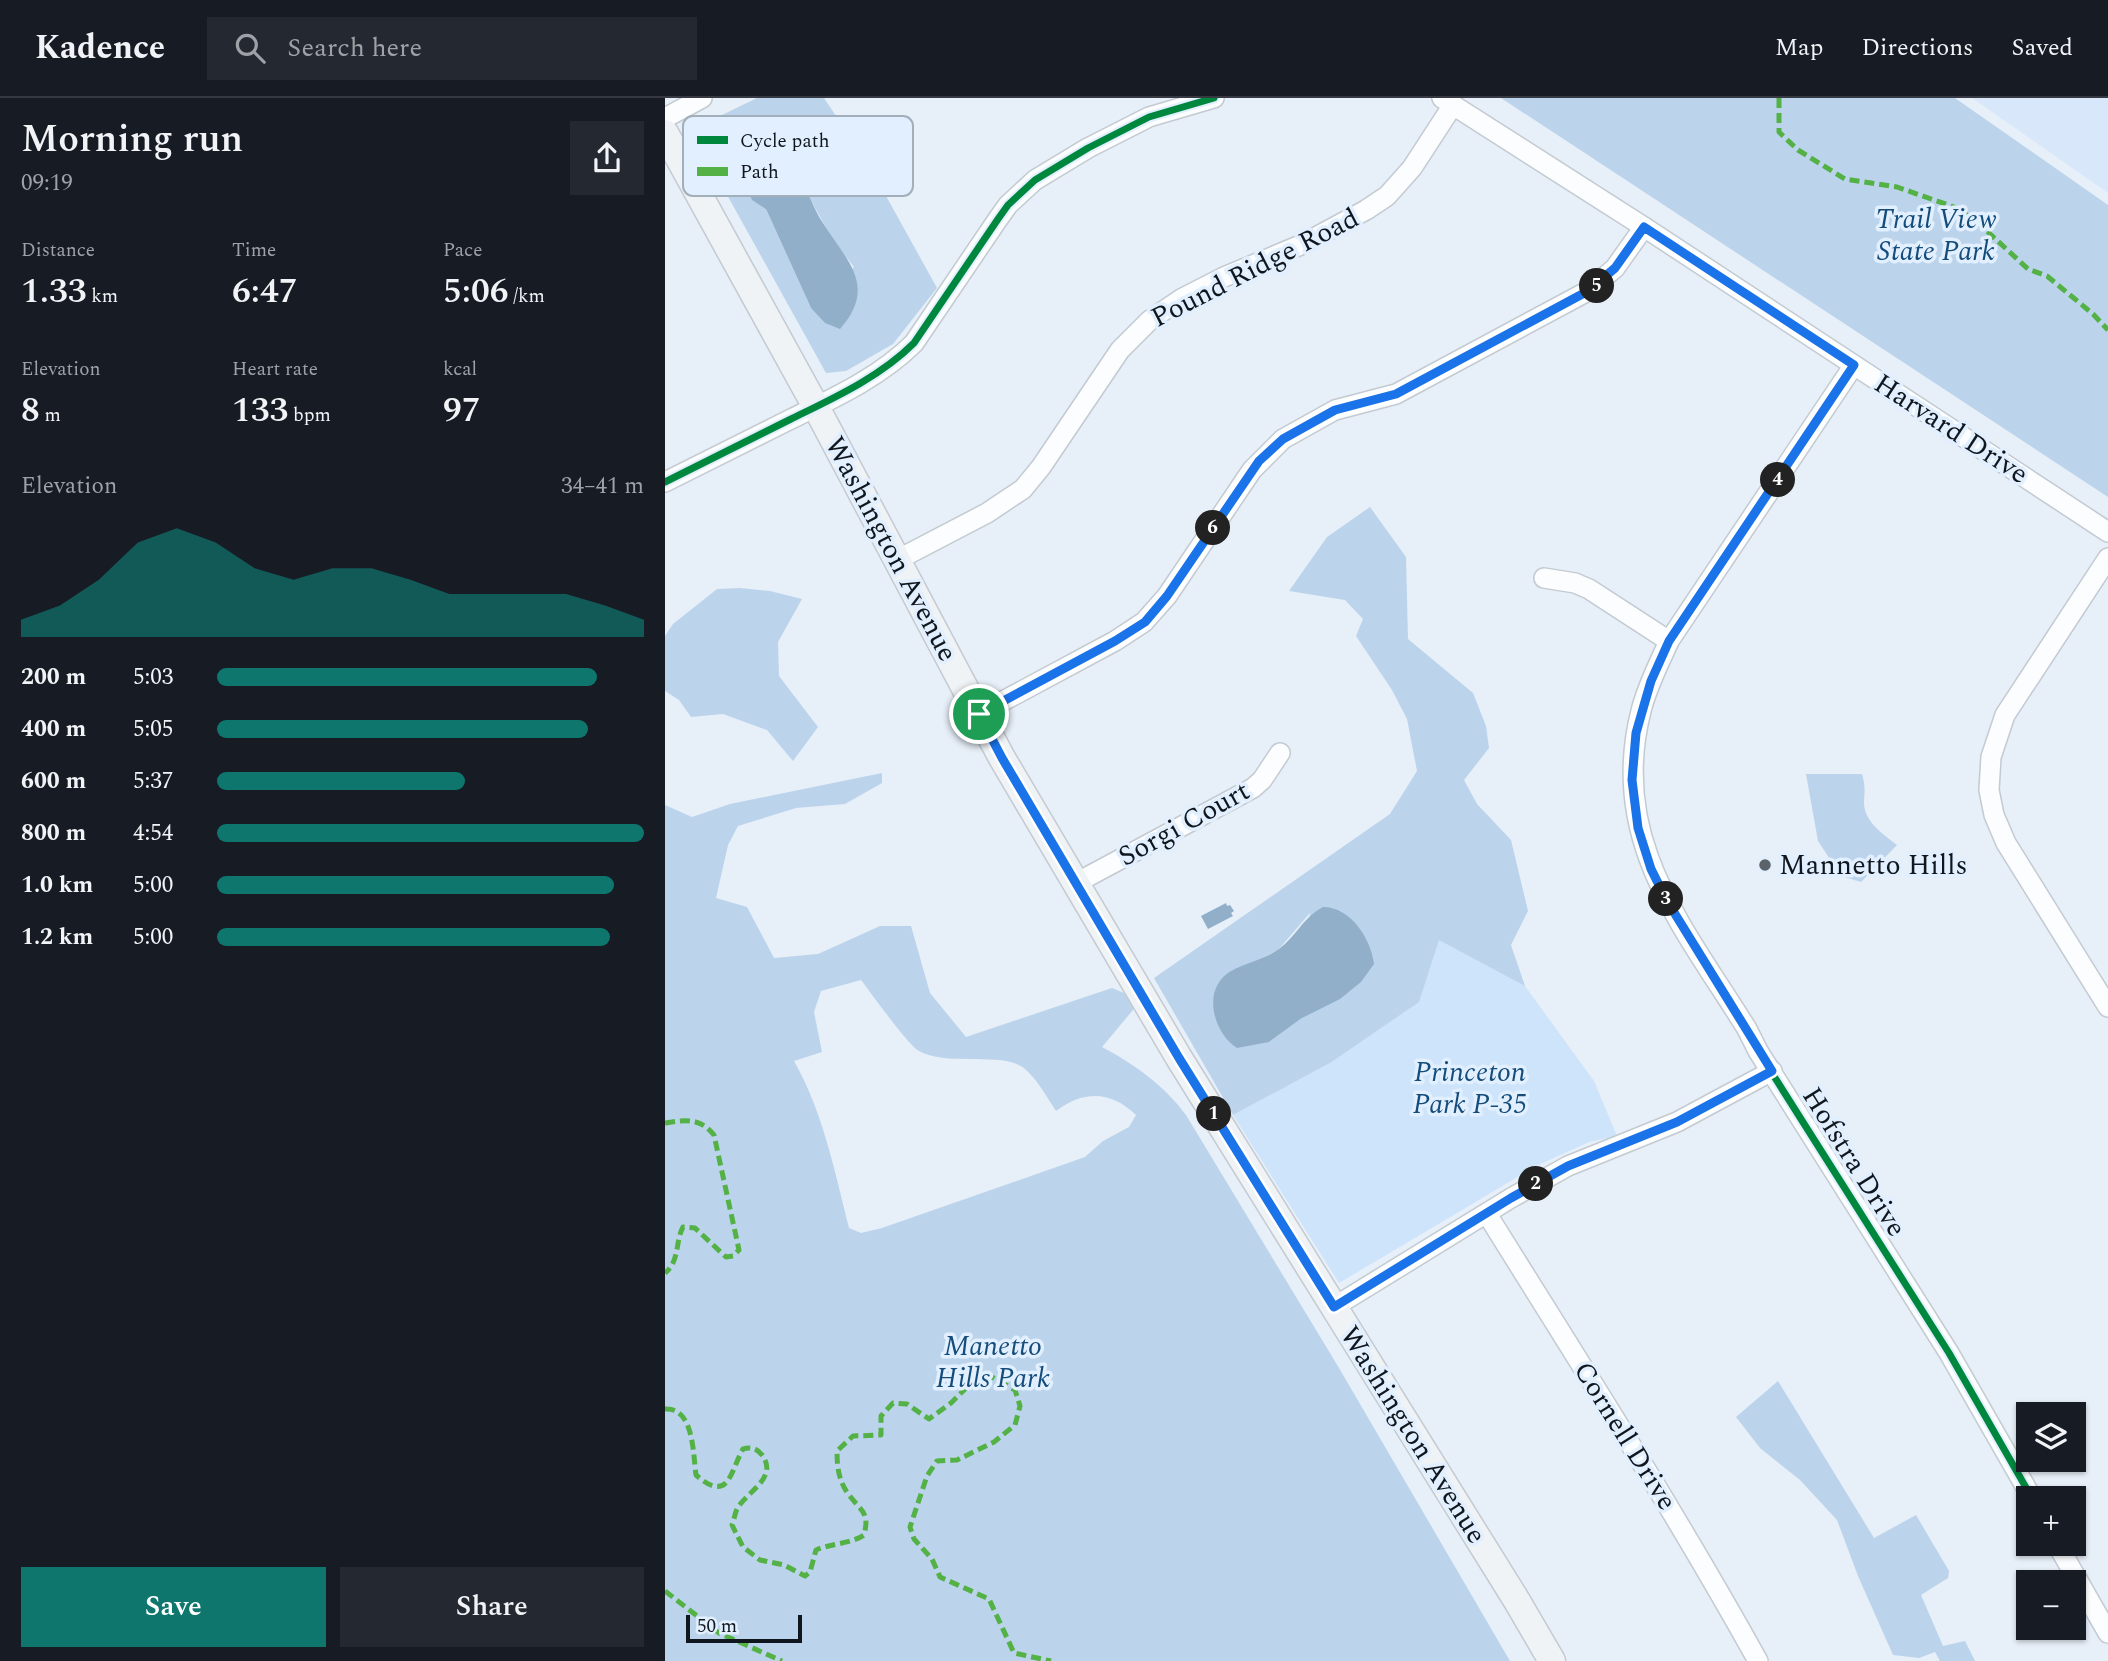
<!DOCTYPE html>
<html lang="en">
<head>
<meta charset="utf-8">
<style>
	body { margin:0; font-family:Spectral,serif; background:#242831; color:#f1f3f6; height:100vh; display:flex; flex-direction:column; font-size:26px; white-space:nowrap }
	* { box-sizing:border-box; margin:0 }
	p { font-size:23px; color:#9ea1a6 }
	.icon { flex:none; width:38px; height:38px; fill:none; stroke:currentColor; stroke-width:2; stroke-linecap:round; stroke-linejoin:round }
	.map { position:relative; flex:1; overflow:hidden }
	.drawer { display:flex; flex-direction:column; background:#171b24; width:665px }
	.drawer>* { flex:none }
	.tools { position:absolute; left:1351px; top:1304px; display:grid; gap:14px }
	.tools a { display:grid; place-items:center; width:70px; height:70px; border-radius:0px; background:#171b24; box-shadow:0 2px 5px #0004; font-size:35px }
	.scale { position:absolute; left:21px; bottom:18px; width:116px; box-sizing:border-box; padding-left:7px; border:4px solid #10161d; border-top:0; font-size:19px; line-height:24px; white-space:nowrap; color:#10161d; -webkit-text-stroke:5px #e1effe; paint-order:stroke }
	.pin { position:absolute; display:grid; place-items:center; width:60px; height:60px; color:#fff; margin:-30px; border:4px solid #fff; border-radius:50%; box-shadow:0 2px 7px #0007 }
	.km { position:absolute; width:35px; height:35px; margin:-18px; border-radius:50%; background:#222; color:#fff; font-size:19px; line-height:35px; text-align:center }
	.round { display:grid; place-items:center; flex:none; width:74px; height:74px; border-radius:0px; background:#242831 }
	.overview { display:flex; align-items:center; justify-content:space-between; height:119px; padding:0 21px }
	h1 { font-size:38px; font-weight:600; line-height:52px }
	.metrics { display:grid; grid-template-columns:repeat(3,1fr); gap:10px; height:119px; padding:7px 21px }
	.metrics div { display:grid; align-content:center }
	.metrics b { font-size:35px; font-weight:600 }
	.metrics small { font-size:19px; font-weight:400 }
	.metrics p { font-size:19px }
	.chart { height:196px; padding:14px 21px }
	.chart p { display:flex; justify-content:space-between }
	.chart svg { width:100%; height:126px; margin-top:7px; fill:#0f766e; opacity:.7 }
	.cta { display:flex; gap:14px; margin-top:auto; padding:14px 21px }
	.cta a { flex:1; height:80px; border-radius:0px; background:#0f766e; color:#fff; font-size:28px; font-weight:600; line-height:80px; text-align:center }
	.cta a+a { background:#242831; color:#f1f3f6 }
	ul { padding:0 21px; list-style:none; font-size:23px }
	li { display:grid; grid-template-columns:112px 84px 1fr; align-items:center; height:52px }
	li i { height:18px; border-radius:9px; background:#0f766e }
	header { display:flex; align-items:center; gap:42px; box-sizing:border-box; height:98px; padding:0 35px; background:#171b24; border-bottom:2px solid #363941 }
	header strong { font-size:33px }
	nav { display:flex; gap:38px; margin-inline-start:auto; font-size:24px }
	.search { width:490px; height:63px; background:#242831; display:flex; align-items:center; gap:18px; box-sizing:border-box; padding:0 24px; border-radius:0px; color:#9ea1a6; font-size:26px }
	main { display:flex; flex:1; min-height:0 }
	.map>svg:first-child { display:block }
	.built { fill:#d8e8fa }
	.green { fill:#cde4fb }
	.forest { fill:#bbd4ec; fill-rule:evenodd }
	.water { fill:#92afca }
	.lines { fill:none; stroke-linecap:round; stroke-linejoin:round }
	.street-casing { stroke:#c3cad1; stroke-width:22 }
	.secondary-casing { stroke:#c3cad1; stroke-width:29 }
	.street { stroke:#fbfdfe; stroke-width:19 }
	.secondary { stroke:#f0f3f6; stroke-width:26 }
	.quiet { stroke:#54b145; stroke-width:5; stroke-dasharray:10 5; stroke-linecap:butt }
	.cycleway-casing { stroke:#e1effe; stroke-width:11 }
	.cycleway { stroke:#00873e; stroke-width:7 }
	.route-casing { stroke:#fff; stroke-width:14 }
	.route { stroke:#1a73e8; stroke-width:9 }
	.poi-dot { fill:#5b626a; stroke:#e1effe; stroke-width:2.5 }
	.labels { text-anchor:middle; dominant-baseline:central; stroke-width:7; stroke-linejoin:round; paint-order:stroke }
	.park-label { font-size:28px; font-style:italic; fill:#144c7b; stroke:#e1effe }
	.street-label { font-size:28px; fill:#10161d; stroke:#e1effe }
	.poi-label { font-size:28px; fill:#10161d; stroke:#e1effe; text-anchor:start }
	.key { fill:#e1effe; stroke:#a2aeba; stroke-width:2 }
	.key-label { font-size:19px; fill:#10161d }
</style>
</head>
<body>
<header>
<strong>Kadence</strong>
<div class="search"><svg class="icon" aria-label="search" viewBox="0 0 24 24"><circle cx="10" cy="10" r="6"/><path d="M15 15l6 6"/></svg>Search here</div>
<nav><a>Map</a><a>Directions</a><a>Saved</a></nav>
</header>
<main>
<section class="drawer">
<div class="overview"><div><h1>Morning run</h1><p>09:19</p></div><a class="round"><svg class="icon" aria-label="share" viewBox="0 0 24 24"><path d="M12 15V3M7 8l5-5 5 5M5 13v7h14v-7"/></svg></a></div>
<div class="metrics">
<div><p>Distance</p><b>1.33<small> km</small></b></div>
<div><p>Time</p><b>6:47</b></div>
<div><p>Pace</p><b>5:06<small> /km</small></b></div>
</div>
<div class="metrics">
<div><p>Elevation</p><b>8<small> m</small></b></div>
<div><p>Heart rate</p><b>133<small> bpm</small></b></div>
<div><p>kcal</p><b>97</b></div>
</div>
<div class="chart"><p><span>Elevation</span>34–41 m</p>
<svg viewBox="0 0 160 44" preserveAspectRatio="none"><path d="M0 44V38L10 33L20 24L30 11L40 6L50 11L60 20L70 24L80 20L90 20L100 24L110 29L120 29L130 29L140 29L150 33L160 38V44z"/></svg>
</div>
<ul>
<li><b>200 m</b>5:03<i style="width:89%"></i></li>
<li><b>400 m</b>5:05<i style="width:87%"></i></li>
<li><b>600 m</b>5:37<i style="width:58%"></i></li>
<li><b>800 m</b>4:54<i style="width:100%"></i></li>
<li><b>1.0 km</b>5:00<i style="width:93%"></i></li>
<li><b>1.2 km</b>5:00<i style="width:92%"></i></li>
</ul>
<div class="cta"><a>Save</a><a>Share</a></div>
</section>
<div class="map">
<svg width="1443" height="1563" viewBox="0 0 1443 1563">
	<rect width="100%" height="100%" fill="#e7eff8"/>
	<path class="built" d="M1307,0H1443V95Z"/>
	<path class="green" d="M763,825L860,888L929,983L952,1038L924,1044L873,1067L674,1185L568,1017L665,965Z"/>
	<g class="forest">
		<path d="M92,0H159L205,69L272,190L228,246L181,273L161,275L26,32ZM135,82L166,139L189,169L146,210L101,111Z"/>
		<path d="M836,0H1290L1443,107V399Z"/>
		<path d="M705,409L741,459L743,541L808,595L821,628L824,650L799,682L812,706L846,742L863,813L846,847L860,888L774,842L754,904L665,965L568,1017L489,880L725,716L752,673L742,621L727,592L691,538L698,521L680,502L624,493L662,439ZM645,815L637,920L604,944L566,873L585,867L613,852Z"/>
		<path d="M75,490L105,493L137,501L113,544L114,578L153,629L128,663L102,632L58,616L26,619L14,602L0,593V538L8,526L52,491Z"/>
		<path d="M217,675V685L180,706L131,710L73,728L63,747L51,800L82,809L109,860L153,856L215,828H246L265,895L301,939L447,890L459,895L469,905L468,912L437,949C469,966 500,988 521,1017L674,1270L845,1563H0V707L27,719L65,706ZM196,882C206,895 243,947 254,953C283,969 337,953 359,970C373,982 381,998 391,1013C419,992 446,993 471,1017L464,1029L438,1043L420,1059L217,1130L196,1135L184,1130C170,1074 158,1014 129,963L157,954L149,914L156,893Z"/>
		<path d="M1141,676H1197C1200,687 1200,692 1199,703C1198,723 1218,736 1232,747L1196,784L1176,778L1153,743Z"/>
		<path d="M1113,1283L1209,1440L1251,1417L1284,1473L1283,1480L1256,1497L1278,1548L1300,1543L1310,1563H1275L1270,1554L1254,1560L1228,1557L1193,1478L1172,1422L1135,1382L1095,1350L1071,1319Z"/>
	</g>
	<g class="water">
		<path d="M94,70C107,72 126,72 135,83C143,92 149,111 156,122C180,161 214,187 175,231L160,225L146,210L101,111L87,102L78,82Z"/>
		<path d="M561,805L562,808L565,807L569,813L566,815L568,818L543,831L536,818Z"/>
		<path d="M658,809C686,809 706,841 709,866L696,884L675,901L637,920L604,944L572,950C548,935 536,890 566,873C580,865 597,862 611,853C630,841 637,820 658,809Z"/>
	</g>
	<g class="lines">
		<g class="street-casing">
			<g id="street">
				<path d="M777,0L979,129L1443,434"/>
				<path d="M0,20L37,0"/>
				<path d="M1189,267L1004,543C994,566 982,588 976,613C943,742 1018,828 1082,931L1093,953L1284,1255L1367,1400"/>
				<path d="M0,384C42,363 84,342 126,321C169,300 215,279 249,245L333,121L343,107L370,82L423,50L484,19L549,0"/>
				<path d="M1443,460L1340,617L1326,659L1324,692L1329,717L1341,745L1443,909"/>
				<path d="M232,462L322,415L358,391L376,369L455,252L485,222L516,201L559,179L638,146L701,112L722,98L747,70L788,7"/>
				<path d="M879,480L910,485L924,491L1004,543"/>
				<path d="M314,616L450,543L479,524L502,498L587,372L618,341L670,312L731,296L923,193L950,170L979,129"/>
				<path d="M411,785L588,690L597,682L615,655"/>
				<path d="M822,1116C914,1264 1008,1410 1093,1563"/>
				<path d="M669,1209L846,1100L903,1068L1012,1024L1107,973"/>
				<path d="M1392,1446L1443,1535"/>
			</g>
		</g>
		<g class="secondary-casing">
			<path id="secondary" d="M0,35L151,309L337,660L514,960L852,1503L887,1563"/>
		</g>
		<use href="#street" class="street"/>
		<use href="#secondary" class="secondary"/>
		<g class="quiet">
			<path d="M1114,0V34L1133,52L1180,81L1232,89L1289,109L1311,123L1363,171L1382,178L1428,216L1443,232"/>
			<path d="M0,1025C20,1022 35,1019 49,1037L74,1152L68,1158L61,1159L30,1130L18,1129C10,1144 15,1163 0,1175"/>
			<path d="M0,1311C29,1309 28,1356 31,1377C64,1406 65,1374 78,1351C86,1349 92,1350 97,1357C114,1380 81,1394 72,1411C70,1415 69,1422 67,1427L78,1449L95,1462L119,1467L140,1478L145,1474L151,1452C167,1445 186,1446 199,1437C205,1414 196,1413 184,1397C174,1384 172,1370 172,1353L188,1338L216,1337V1318L228,1305L242,1306L264,1321L286,1305L305,1286L327,1279L350,1292L355,1308L350,1327L329,1344L292,1362L272,1363L262,1378L245,1429L249,1441L267,1461L275,1479L324,1501L349,1555L386,1563"/>
			<path d="M0,1493L54,1535L117,1563"/>
		</g>
		<g class="cycleway-casing">
			<g id="cycleway">
				<path d="M1189,267L1004,543C994,566 982,588 976,613C943,742 1018,828 1082,931L1093,953L1284,1255L1367,1400"/>
				<path d="M0,384C42,363 84,342 126,321C169,300 215,279 249,245L333,121L343,107L370,82L423,50L484,19L549,0"/>
				<path d="M314,616L450,543L479,524L502,498L587,372L618,341L670,312L731,296L923,193L950,170L979,129"/>
			</g>
		</g>
		<use href="#cycleway" class="cycleway"/>
	</g>
	<g class="lines">
		<g class="route-casing">
			<path id="route" d="M979,129L1189,267L1004,543L986,583L971,635L967,682L973,730L986,771L1002,803L1107,973L1012,1024L903,1068L846,1100L669,1209L514,960L337,660L314,616L450,543L480,524L502,498L594,363L618,341L670,312L731,296L923,193L950,170Z"/>
		</g>
		<use href="#route" class="route"/>
	</g>
	<circle class="poi-dot" cx="1100" cy="767" r="7"/>
	<g class="labels">
		<g class="park-label">
			<text x="1271" y="121">Trail View<tspan x="1271" dy="32">State Park</tspan></text>
			<text x="805" y="974">Princeton<tspan x="805" dy="32">Park P-35</tspan></text>
			<text x="328" y="1248">Manetto<tspan x="328" dy="32">Hills Park</tspan></text>
		</g>
		<g class="street-label">
			<text transform="translate(590 170) rotate(-27)">Pound Ridge Road</text>
			<text transform="translate(1286 331) rotate(33)">Harvard Drive</text>
			<text transform="translate(226 451) rotate(62)">Washington Avenue</text>
			<text transform="translate(519 726) rotate(-29)">Sorgi Court</text>
			<text transform="translate(1189 1064) rotate(58)">Hofstra Drive</text>
			<text transform="translate(748 1337) rotate(58)">Washington Avenue</text>
			<text transform="translate(960 1338) rotate(58)">Cornell Drive</text>
		</g>
		<g class="poi-label">
			<text x="1114" y="767">Mannetto Hills</text>
		</g>
	</g>
	<rect x="18" y="18" width="230" height="80" rx="10" class="key"/>
	<rect x="32" y="38" width="31" height="8" fill="#00873e"/>
	<rect x="32" y="69" width="31" height="9" fill="#54b145"/>
	<g class="key-label">
		<text x="75" y="49">Cycle path</text>
		<text x="75" y="80">Path</text>
	</g>
</svg>
<div class="tools">
<a><svg class="icon" aria-label="layers" viewBox="0 0 24 24"><path d="M12 4l9 5-9 5-9-5zM3 14l9 5 9-5"/></svg></a>
<a>+</a>
<a>−</a>
</div>
<div class="scale">50 m</div>
<div class="pin" style="left:314px;top:616px;background:#1e9e55"><svg class="icon" aria-label="arrive" viewBox="0 0 24 24"><path d="M6 21V4h12l-3 4 3 4H6"/></svg></div>
<b class="km" style="left:549px;top:1016px">1</b>
<b class="km" style="left:871px;top:1086px">2</b>
<b class="km" style="left:1001px;top:801px">3</b>
<b class="km" style="left:1113px;top:382px">4</b>
<b class="km" style="left:932px;top:188px">5</b>
<b class="km" style="left:548px;top:430px">6</b>
</div>
</main>
</body>
</html>
